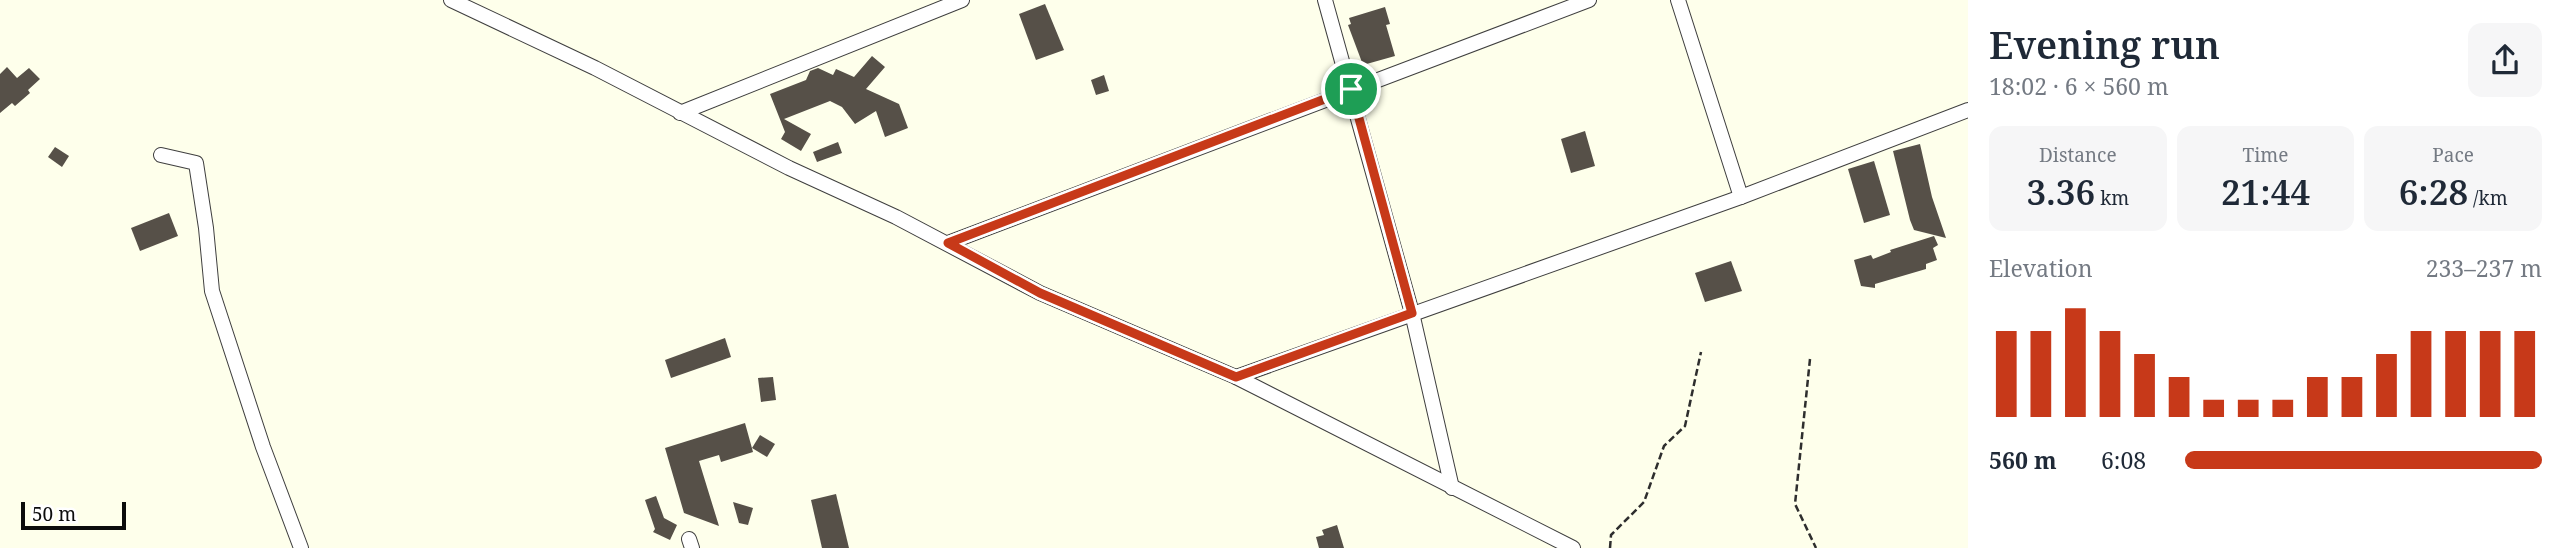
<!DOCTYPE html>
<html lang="en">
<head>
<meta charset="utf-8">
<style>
	body { margin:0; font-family:"Noto Serif",serif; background:#f6f6f7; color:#1f2937; height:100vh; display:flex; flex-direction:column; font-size:26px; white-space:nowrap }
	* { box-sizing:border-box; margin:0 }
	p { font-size:23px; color:#747a83 }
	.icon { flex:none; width:38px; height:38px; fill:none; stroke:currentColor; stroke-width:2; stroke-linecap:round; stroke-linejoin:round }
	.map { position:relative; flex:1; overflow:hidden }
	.drawer { display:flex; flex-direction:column; background:#fff; width:595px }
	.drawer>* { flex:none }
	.scale { position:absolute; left:21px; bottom:18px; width:105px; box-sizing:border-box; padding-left:7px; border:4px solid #0c0c0c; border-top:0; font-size:19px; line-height:24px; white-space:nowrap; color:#0c0c0c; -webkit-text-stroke:5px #fff; paint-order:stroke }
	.pin { position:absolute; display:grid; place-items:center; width:60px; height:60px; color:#fff; margin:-30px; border:4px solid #fff; border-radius:50%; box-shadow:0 2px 7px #0007 }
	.round { display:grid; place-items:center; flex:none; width:74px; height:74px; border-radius:14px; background:#f6f6f7 }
	.summary { display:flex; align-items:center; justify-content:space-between; height:119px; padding:0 21px }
	h1 { font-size:38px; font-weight:600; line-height:52px }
	.metrics { display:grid; grid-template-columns:repeat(3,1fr); gap:10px; height:119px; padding:7px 21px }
	.metrics div { display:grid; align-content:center; border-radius:14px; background:#f6f6f7; text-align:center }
	.metrics b { font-size:35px; font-weight:600 }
	.metrics small { font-size:19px; font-weight:400 }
	.metrics p { font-size:19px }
	.chart { height:196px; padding:14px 21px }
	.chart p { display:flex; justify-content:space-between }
	.chart svg { width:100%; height:126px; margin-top:7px; stroke:#c73919; stroke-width:6 }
	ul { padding:0 21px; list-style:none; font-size:23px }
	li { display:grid; grid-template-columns:112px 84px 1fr; align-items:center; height:52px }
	li i { height:18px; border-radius:9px; background:#c73919 }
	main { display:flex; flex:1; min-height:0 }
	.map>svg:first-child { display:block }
	.building { fill:#565048 }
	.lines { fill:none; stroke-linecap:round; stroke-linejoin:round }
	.minor-casing { stroke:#3f3f3f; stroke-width:16 }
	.path { stroke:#2e2e2e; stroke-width:2.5; stroke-dasharray:7 3.5; stroke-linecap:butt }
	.minor { stroke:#fff; stroke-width:14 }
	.route-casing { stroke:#fff; stroke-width:14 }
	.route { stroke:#c73919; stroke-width:9 }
</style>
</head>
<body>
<main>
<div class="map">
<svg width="1968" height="548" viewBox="0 0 1968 548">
	<rect width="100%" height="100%" fill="#feffeb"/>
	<g class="building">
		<path d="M1045,4L1064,50L1036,60L1019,14Z"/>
		<path d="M1385,7L1390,24L1386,25L1395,56L1363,65L1348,25L1351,24L1349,18Z"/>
		<path d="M872,56L885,67L866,89L899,104L908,128L885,137L876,111L855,124L842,107L830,101L784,119L811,134L801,151L781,139L785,132L770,94L806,80L810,71L818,68L833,75L836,69L854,77Z"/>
		<path d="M7,67L17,78L29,68L40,79L28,90L30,93L15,106L12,103L0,113V74Z"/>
		<path d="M1104,75L1109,91L1096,95L1091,80Z"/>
		<path d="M1585,131L1595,166L1571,173L1561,139Z"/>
		<path d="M838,142L842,153L817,162L813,152Z"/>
		<path d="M1920,144L1932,197L1946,238L1914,230L1910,220L1893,151Z"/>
		<path d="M55,147L69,156L62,167L48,157Z"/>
		<path d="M1874,161L1890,215L1864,223L1848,169Z"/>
		<path d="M169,213L178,236L140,251L131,228Z"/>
		<path d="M1934,236L1938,245L1933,248L1937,260L1926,264V269L1875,284V288L1861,286L1854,260L1871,255L1873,259L1891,252L1890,250Z"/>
		<path d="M1731,261L1742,291L1705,302L1695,273Z"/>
		<path d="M725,338L731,357L671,378L665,360Z"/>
		<path d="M773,377L776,400L761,402L758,378Z"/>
		<path d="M745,423L753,452L721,462L719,455L699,461L719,526L684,513L665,448Z"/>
		<path d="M760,435L775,444L767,457L752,448Z"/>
		<path d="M836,494L849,548H822L811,500Z"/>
		<path d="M656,496L664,518L677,525L670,540L653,532L655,529L645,500Z"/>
		<path d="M733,502L753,508L748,525L739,523Z"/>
		<path d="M1337,525L1344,548H1319L1316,537L1324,535L1322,530Z"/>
	</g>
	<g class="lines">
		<g class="minor-casing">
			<g id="minor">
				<path d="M451,0L595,68L789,168L896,217L1040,293L1236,377L1573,548"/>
				<path d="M1325,0L1412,313L1452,488"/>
				<path d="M1678,0L1741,197"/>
				<path d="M680,113L962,0"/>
				<path d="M161,155L196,163L206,228L212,291L263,447L301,548"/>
				<path d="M948,243L1589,0"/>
				<path d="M1236,377L1741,197L1968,110"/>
				<path d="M689,539L692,548"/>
			</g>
		</g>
		<g class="path">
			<path d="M1810,359L1795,504L1816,548"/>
			<path d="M1610,548L1611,535L1644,502L1664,446L1685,426L1701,352"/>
		</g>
		<use href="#minor" class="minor"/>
	</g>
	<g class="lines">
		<g class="route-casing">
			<path id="route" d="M1351,89L1412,313L1236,377L1040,293L948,243Z"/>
		</g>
		<use href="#route" class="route"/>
	</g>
</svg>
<div class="scale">50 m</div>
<div class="pin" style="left:1351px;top:89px;background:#1e9e55"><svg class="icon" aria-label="arrive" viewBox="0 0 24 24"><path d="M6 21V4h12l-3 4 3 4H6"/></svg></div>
</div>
<section class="drawer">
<div class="summary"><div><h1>Evening run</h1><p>18:02 · 6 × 560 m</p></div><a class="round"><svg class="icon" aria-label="share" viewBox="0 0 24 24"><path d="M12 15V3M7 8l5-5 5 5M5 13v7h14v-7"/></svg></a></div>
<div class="metrics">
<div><p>Distance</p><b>3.36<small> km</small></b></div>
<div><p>Time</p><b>21:44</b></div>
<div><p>Pace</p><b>6:28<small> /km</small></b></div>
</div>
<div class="chart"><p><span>Elevation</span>233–237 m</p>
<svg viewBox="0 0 160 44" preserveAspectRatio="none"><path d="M5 44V14M15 44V14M25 44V6M35 44V14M45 44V22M55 44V30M65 44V38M75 44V38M85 44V38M95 44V30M105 44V30M115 44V22M125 44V14M135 44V14M145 44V14M155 44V14"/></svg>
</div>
<ul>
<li><b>560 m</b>6:08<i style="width:100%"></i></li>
</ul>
</section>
</main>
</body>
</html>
